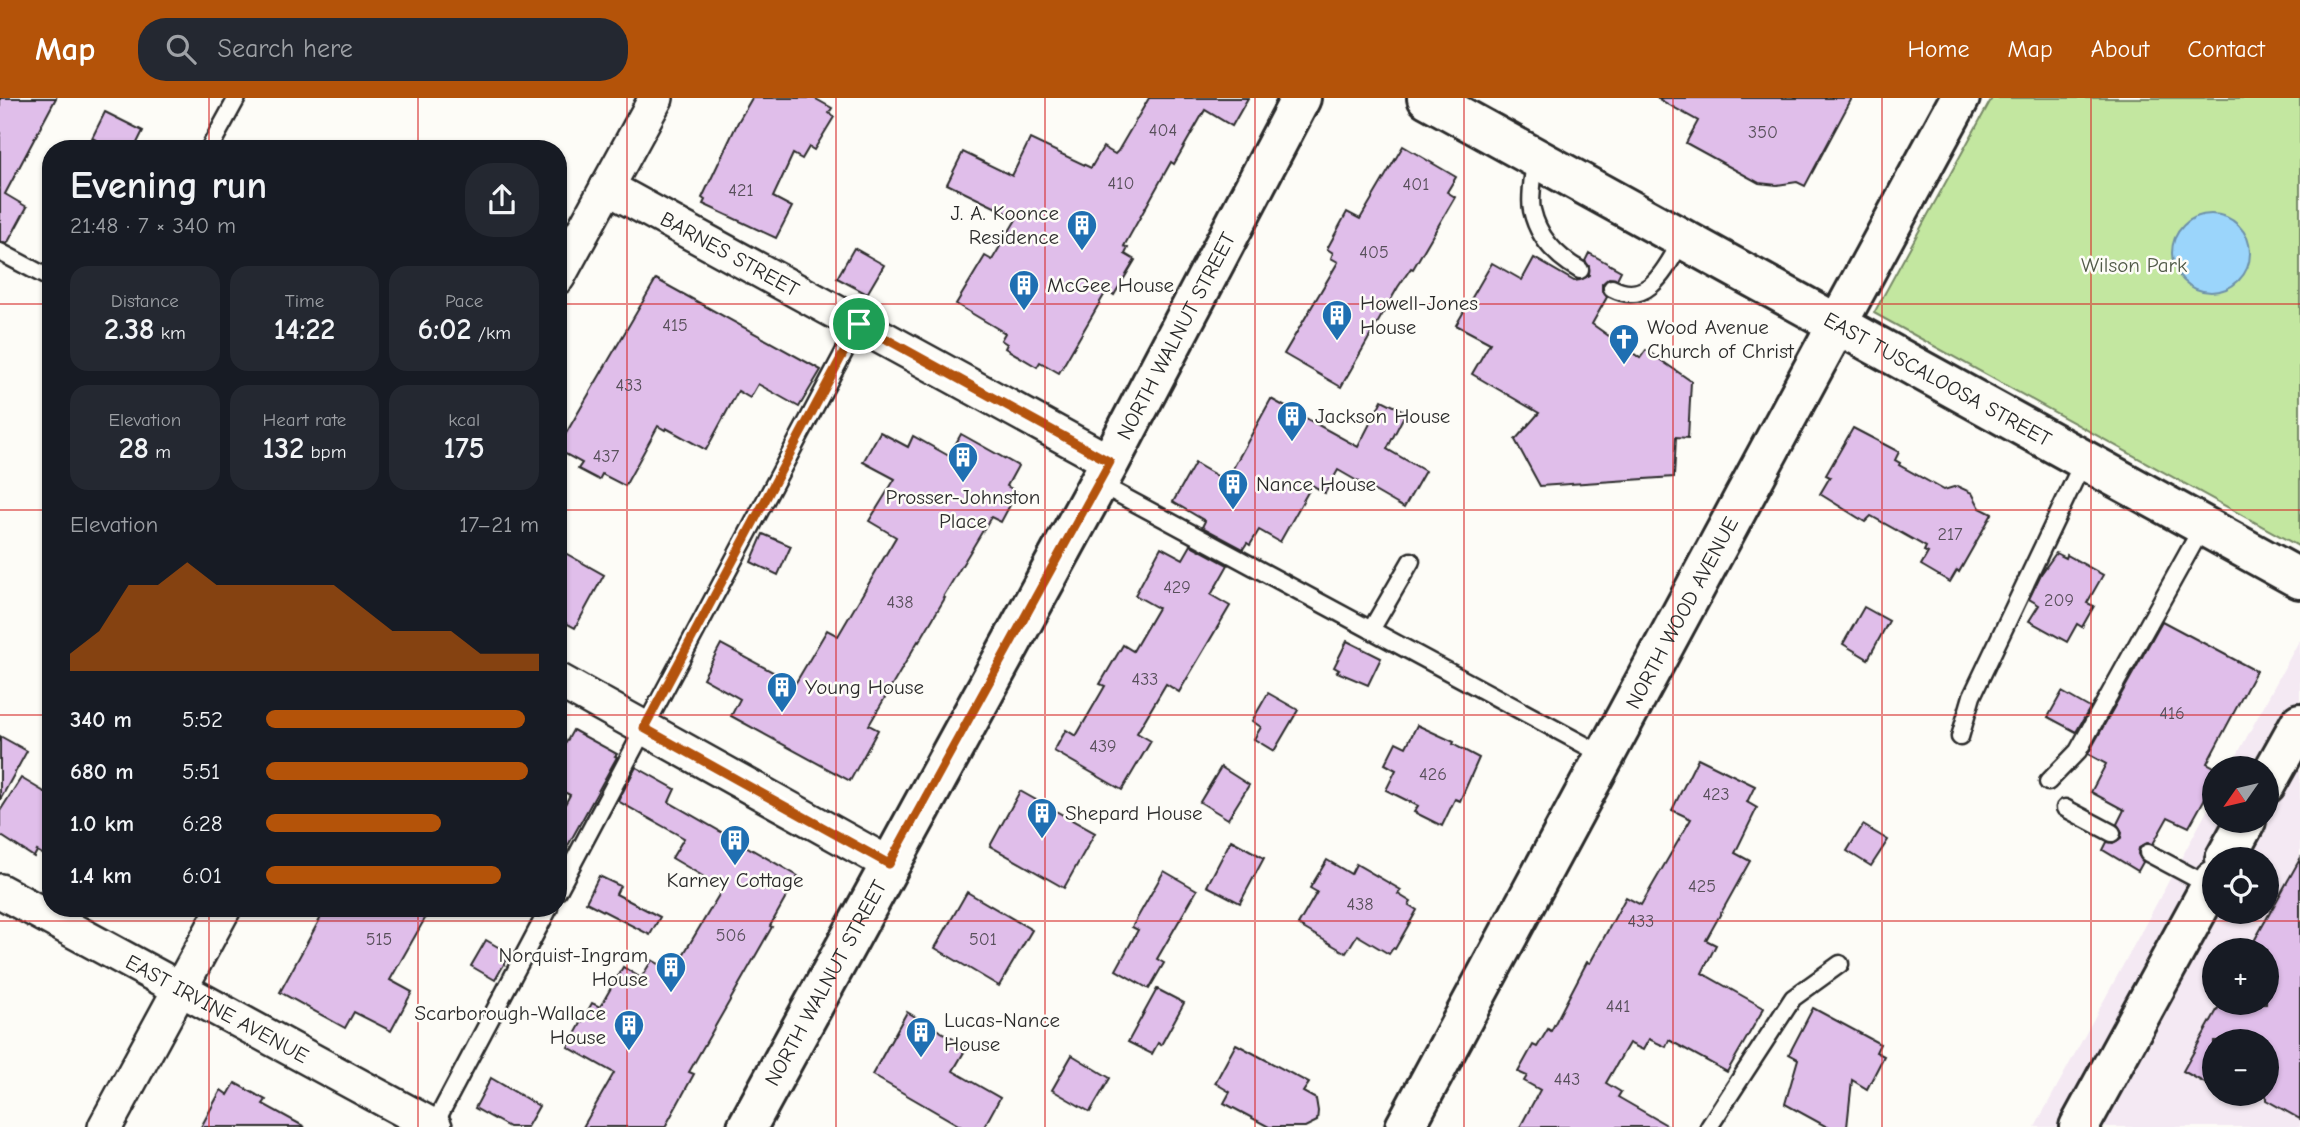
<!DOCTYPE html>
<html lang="en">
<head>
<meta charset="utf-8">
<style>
	body { margin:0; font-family:"Comic Neue",sans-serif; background:#242831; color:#f1f3f6; height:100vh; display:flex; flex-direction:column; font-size:26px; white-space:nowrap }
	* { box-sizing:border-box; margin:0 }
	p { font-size:23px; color:#9ea1a6 }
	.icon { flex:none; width:38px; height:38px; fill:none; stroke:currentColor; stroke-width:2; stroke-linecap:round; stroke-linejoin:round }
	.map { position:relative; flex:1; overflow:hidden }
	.panel { position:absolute; left:42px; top:42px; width:525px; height:777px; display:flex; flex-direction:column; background:#171b24; border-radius:28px; box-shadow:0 2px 5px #0004 }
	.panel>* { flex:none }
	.needle { width:46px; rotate:236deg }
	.controls { position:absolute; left:2202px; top:658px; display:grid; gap:14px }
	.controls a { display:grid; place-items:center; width:77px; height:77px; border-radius:50%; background:#171b24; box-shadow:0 2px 5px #0004; font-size:35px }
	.pin { position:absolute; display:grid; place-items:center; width:60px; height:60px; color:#fff; margin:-30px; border:4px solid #fff; border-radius:50%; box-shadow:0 2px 7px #0007 }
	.round { display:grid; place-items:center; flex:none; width:74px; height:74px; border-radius:28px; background:#242831 }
	.head { display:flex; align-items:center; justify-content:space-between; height:119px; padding:0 28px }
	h1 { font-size:38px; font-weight:800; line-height:52px }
	.figures { display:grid; grid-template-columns:repeat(3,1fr); gap:10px; height:119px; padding:7px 28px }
	.figures div { display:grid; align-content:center; border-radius:18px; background:#242831; text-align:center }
	.figures b { font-size:30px; font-weight:800 }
	.figures small { font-size:19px; font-weight:400 }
	.figures p { font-size:19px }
	.chart { height:196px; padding:14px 28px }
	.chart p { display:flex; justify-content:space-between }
	.chart svg { width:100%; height:126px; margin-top:7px; fill:#b45309; opacity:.7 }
	ul { padding:0 28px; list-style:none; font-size:23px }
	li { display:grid; grid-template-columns:112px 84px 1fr; align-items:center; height:52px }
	li i { height:18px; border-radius:9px; background:#b45309 }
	header { display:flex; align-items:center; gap:42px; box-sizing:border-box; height:98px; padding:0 35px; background:#b45309; color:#fff }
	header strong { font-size:33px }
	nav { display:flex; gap:38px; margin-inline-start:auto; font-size:24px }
	.search { width:490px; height:63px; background:#242831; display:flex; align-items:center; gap:18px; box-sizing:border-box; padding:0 24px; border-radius:28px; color:#9ea1a6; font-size:26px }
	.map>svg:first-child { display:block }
	.built { fill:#f4e9f3; fill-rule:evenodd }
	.green { fill:#c3e7a0; stroke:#778966; stroke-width:2 }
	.water { fill:#9bd5fb; stroke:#6e91a8; stroke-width:2 }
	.building { fill:#e0beea; stroke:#2b2b2b; stroke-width:2 }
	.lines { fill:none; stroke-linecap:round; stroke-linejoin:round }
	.service-casing { stroke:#2b2b2b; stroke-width:21 }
	.minor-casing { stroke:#2b2b2b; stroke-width:38 }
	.tertiary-casing { stroke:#2b2b2b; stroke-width:44 }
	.secondary-casing { stroke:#2b2b2b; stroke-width:44 }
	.service { stroke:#fdfcf7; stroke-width:16 }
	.minor { stroke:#fdfcf7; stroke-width:33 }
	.tertiary { stroke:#fdfcf7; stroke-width:38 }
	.secondary { stroke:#fdfcf7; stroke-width:38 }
	.route-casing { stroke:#fff; stroke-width:14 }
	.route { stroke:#b45309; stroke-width:9 }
	.grid { fill:none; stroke:#d62828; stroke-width:2; stroke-opacity:0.55 }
	.labels { text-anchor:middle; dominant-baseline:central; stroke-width:5; stroke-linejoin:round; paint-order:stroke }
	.number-label { font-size:18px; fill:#58505b }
	.poi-label { font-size:21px; fill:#2b2b2b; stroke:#fdfcf7; text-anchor:start }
	.street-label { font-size:21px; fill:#2b2b2b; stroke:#fdfcf7 }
	.park-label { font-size:21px; fill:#515a48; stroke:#fdfcf7 }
</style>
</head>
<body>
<header>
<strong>Map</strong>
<div class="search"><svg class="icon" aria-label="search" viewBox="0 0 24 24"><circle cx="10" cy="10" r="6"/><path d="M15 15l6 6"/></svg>Search here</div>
<nav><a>Home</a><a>Map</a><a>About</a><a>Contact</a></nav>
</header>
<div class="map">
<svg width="2300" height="1029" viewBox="0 0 2300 1029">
	<rect width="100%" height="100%" fill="#fdfcf7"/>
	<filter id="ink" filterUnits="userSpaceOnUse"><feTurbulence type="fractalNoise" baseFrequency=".0143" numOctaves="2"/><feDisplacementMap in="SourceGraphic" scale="14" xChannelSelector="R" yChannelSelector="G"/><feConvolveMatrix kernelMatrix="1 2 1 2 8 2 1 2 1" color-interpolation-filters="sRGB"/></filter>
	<g filter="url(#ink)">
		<path class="built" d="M2300,541V1029H2035L2214,700V723H2266V670H2230ZM2214,761H2266V814H2214ZM2214,852H2266V905H2214ZM2214,943H2266V996H2214Z"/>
		<path class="green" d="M1992,0H2300V449L1874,215Z"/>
		<circle class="water" cx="2211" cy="155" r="39"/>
		<g class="building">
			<path d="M0,0H56L5,96L27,109L7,146L0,144Z"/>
			<path d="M752,0H814L832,10L829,15L834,19L814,52L809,49L802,61L793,56L773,99L792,109L776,140L703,106L705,102L702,100L738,24Z"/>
			<path d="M1149,0H1248L1232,28L1205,12L1174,66L1171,64L1124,148L1128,150L1125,156L1135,162L1114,197L1107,192L1059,275L1040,264L1037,269L1005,250L1007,246L1001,242L1005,235L956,206L985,158L992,162L1017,120L947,86L963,54L1012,78L1030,41L1091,70L1103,49L1115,56L1118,53Z"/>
			<path d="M1657,0H1852L1805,88L1797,84L1777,87L1759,85L1686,45L1698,23Z"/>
			<path d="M105,14L143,33L134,51H113L92,40Z"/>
			<path d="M1403,48L1456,79L1447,94L1455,99L1413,171L1411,170L1398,189L1341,289L1284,256L1338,164L1331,160L1333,155L1327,151L1347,114L1360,121Z"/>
			<path d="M854,150L884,167L867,196L837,180Z"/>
			<path d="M1589,155L1621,173L1617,181L1609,180L1602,186V193L1607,199L1592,226L1640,260L1646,252L1691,283L1688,340L1676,339L1674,379L1540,388L1515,342L1539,315L1472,276L1490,245L1456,227L1492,165L1522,182L1534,160L1574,183L1580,182L1589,177V168L1585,163Z"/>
			<path d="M656,181L821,272L799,309L758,286L750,300L738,293L706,352L666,330L665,332L658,328L625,388L602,376L599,382L578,371L582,365L558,352V349Z"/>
			<path d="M1271,301L1358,349L1382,302L1406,314L1387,351L1425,373L1404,410L1338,372L1325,395L1312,387L1280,444L1259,432L1250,447L1247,445L1243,451L1202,429L1205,423L1173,404L1195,365L1226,383Z"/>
			<path d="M1853,330L1899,354L1895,362L1900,365L1899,367L1944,392L1957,388L1972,395L1980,410L1992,416L1959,474L1957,472L1950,484L1921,467L1928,455L1924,453L1926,449L1871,418L1865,424L1820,396L1830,379L1826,377Z"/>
			<path d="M880,334L908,349L913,338L949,358L961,336L1018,368L1007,388L1017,394L1001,424L991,419L943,499L945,500L919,544L918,543L869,627L878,632L850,683L731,618L740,601L703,580L721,546L795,586L827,532L838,538L896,439L869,423L895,381L863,364Z"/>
			<path d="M763,436L791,448L778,477L751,464Z"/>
			<path d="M1191,447L1228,467L1211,497L1230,508L1179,594L1166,586L1137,635L1151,643L1122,692L1054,653L1066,632L1076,638L1105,588L1100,586L1123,547L1133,553L1158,510L1135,497L1161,449L1183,461Z"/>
			<path d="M558,451L604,477L575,530L558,521Z"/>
			<path d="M2056,455L2066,460L2067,457L2103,477L2087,505L2094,508L2082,529L2077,526L2067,544L2029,523L2039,507L2029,501L2041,476Z"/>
			<path d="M1864,509L1889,523L1868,561L1843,546Z"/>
			<path d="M2162,523L2256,573L2207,665L2216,670H2214V684L2189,729L2168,719L2153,746L2147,745L2139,750L2138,756L2143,764L2138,773L2103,752L2107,744L2113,745L2121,740L2122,734L2117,726L2124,712L2091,694L2106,666L2088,656Z"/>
			<path d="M1347,543L1381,560L1368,587L1337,574L1339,572L1334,569Z"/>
			<path d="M2062,594L2090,610L2076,634L2048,619Z"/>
			<path d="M1268,595L1298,612L1274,653L1254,641L1261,629L1252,623Z"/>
			<path d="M1417,627L1454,644L1453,646L1458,649L1479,660L1460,703L1455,701L1442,728L1414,714L1418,708L1386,692L1396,672L1385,666L1396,644L1406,649Z"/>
			<path d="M573,632L617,656L615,658L617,659L561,760L558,759V719L570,697L558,691V659Z"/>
			<path d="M0,638L27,653L0,702Z"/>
			<path d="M1698,660L1755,688L1747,704L1757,710L1735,755L1750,763L1706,842L1716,847L1702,875L1764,910L1727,974L1669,942L1666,949L1649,941L1643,952L1629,945L1606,985L1621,994L1618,999L1670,1029H1520L1540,992L1524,983L1527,978L1518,974L1533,947L1537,949L1548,931L1551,933L1587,864L1590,865L1626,799L1641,807L1691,721L1672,712Z"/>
			<path d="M636,669L675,691L669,704L798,778L770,828L772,829L689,974L694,976L665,1029H583L614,975L568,949L592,905L600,909L623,869L641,880L652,862L666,870L673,857L680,862L723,790L672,760L684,740L618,703Z"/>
			<path d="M1221,669L1249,687L1228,721L1200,704Z"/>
			<path d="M21,680L51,698V761L37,753L34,759L0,737V713Z"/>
			<path d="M1020,693L1095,735L1064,790L990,748Z"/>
			<path d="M1863,727L1888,742L1871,768L1847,753Z"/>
			<path d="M1231,742L1264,760L1240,805L1207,788Z"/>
			<path d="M2300,761V1021L2266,1002V943H2214V990L2183,973L2221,905H2266V852H2249Z"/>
			<path d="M1327,762L1351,776L1356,766L1401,792L1398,796L1411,804L1409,807L1417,812L1395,851L1393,850L1389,856L1357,837L1346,855L1298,827L1317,794L1310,790Z"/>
			<path d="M1164,773L1197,792L1157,861L1164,865L1149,891L1116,872L1138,832L1132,829Z"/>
			<path d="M599,778L620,788L616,796L660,819L650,837L586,804Z"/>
			<path d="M967,794L1032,832L999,888L935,850Z"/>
			<path d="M326,810H431L390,882L412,894L391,933L354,914L345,930L280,894Z"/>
			<path d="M486,842L510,856L495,882L471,868Z"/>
			<path d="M1157,891L1184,905L1161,947L1158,945L1152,956L1128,944Z"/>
			<path d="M1813,910L1880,946L1876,954L1884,958L1867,991L1852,982L1847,1029H1827L1785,1006L1798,961L1789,956Z"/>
			<path d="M907,914L967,949L953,973L1000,1000L984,1029H962L872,977Z"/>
			<path d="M1236,946L1309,985L1303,994L1316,1001L1318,1013L1317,1023L1305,1029H1269L1224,1005L1230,994L1215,985Z"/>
			<path d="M1072,957L1110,980L1090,1014L1052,992Z"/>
			<path d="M491,980L539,1008L527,1029H509L475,1010Z"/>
			<path d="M235,985L266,1002L263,1006L305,1029H201L221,992L228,997Z"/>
		</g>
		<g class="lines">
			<g class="service-casing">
				<g id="service">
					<path d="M209,51L237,0"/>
					<path d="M1535,62C1534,75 1529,100 1532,112C1538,139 1557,159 1580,172"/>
					<path d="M0,154L51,181"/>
					<path d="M1612,190C1650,210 1667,167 1683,141"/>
					<path d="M1098,385L1607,659"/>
					<path d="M1371,532L1411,463"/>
					<path d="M1960,639L1972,598L2084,362"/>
					<path d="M2048,684L2078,653L2203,428"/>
					<path d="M2065,710L2112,735"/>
					<path d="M2148,755L2210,788"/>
					<path d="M558,793L859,226"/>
					<path d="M433,1029L549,810"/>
					<path d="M1709,1029L1793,900L1840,866"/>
				</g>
			</g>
			<g class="minor-casing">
				<g id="minor">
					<path id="s1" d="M607,89L1110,364"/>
					<path d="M558,179L656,0"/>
					<path d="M558,582L889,766"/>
					<path id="s2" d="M0,793L435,1029"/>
					<path d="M105,1029L224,810"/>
				</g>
			</g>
			<g class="tertiary-casing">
				<g id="tertiary">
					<path id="s3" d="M1427,0L2300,481"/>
					<path d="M2266,686L2300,625"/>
					<path d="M2225,761L2246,723"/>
					<path id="s4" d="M747,1029L1110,364L1301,0"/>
					<path d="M2079,1029L2214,782"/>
				</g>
			</g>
			<g class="secondary-casing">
				<g id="secondary">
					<path id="s5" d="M1405,1029C1591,687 1773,342 1960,0"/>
				</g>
			</g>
			<use href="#service" class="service"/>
			<use href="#minor" class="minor"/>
			<use href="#tertiary" class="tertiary"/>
			<use href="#secondary" class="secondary"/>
		</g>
	</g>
	<g class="lines" filter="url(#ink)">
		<g class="route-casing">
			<path id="route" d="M859,226L1110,364L889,766L644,630Z"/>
		</g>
		<use href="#route" class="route"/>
	</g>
	<path class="grid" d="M209,0V51M418,0V51M627,0V1029M836,0V1029M1045,0V1029M1255,0V1029M1464,0V1029M1673,0V1029M1882,0V1029M2091,0V1029M0,206H51M558,206H2300M0,412H51M558,412H2300M0,617H51M558,617H2300M209,810V1029M418,810V1029M0,823H2300"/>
	<defs>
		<g id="building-pin" transform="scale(1.575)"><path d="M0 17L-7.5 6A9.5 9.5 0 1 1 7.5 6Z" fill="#1f6fb2" stroke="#fdfcf7"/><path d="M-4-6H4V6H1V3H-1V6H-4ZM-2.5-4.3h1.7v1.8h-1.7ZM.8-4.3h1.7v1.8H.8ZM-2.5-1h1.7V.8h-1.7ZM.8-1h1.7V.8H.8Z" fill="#fff"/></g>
		<g id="church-pin" transform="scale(1.575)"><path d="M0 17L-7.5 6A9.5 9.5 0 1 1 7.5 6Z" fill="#1f6fb2" stroke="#fdfcf7"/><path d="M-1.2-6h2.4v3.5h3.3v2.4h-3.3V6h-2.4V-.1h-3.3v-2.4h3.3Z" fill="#fff"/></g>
	</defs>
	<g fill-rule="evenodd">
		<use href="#building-pin" x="1082" y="127"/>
		<use href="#building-pin" x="1024" y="187"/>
		<use href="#building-pin" x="1337" y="217"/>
		<use href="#church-pin" x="1624" y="241"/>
		<use href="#building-pin" x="1292" y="318"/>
		<use href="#building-pin" x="963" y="359"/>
		<use href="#building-pin" x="1233" y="386"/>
		<use href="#building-pin" x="782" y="589"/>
		<use href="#building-pin" x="1042" y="715"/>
		<use href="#building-pin" x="735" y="742"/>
		<use href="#building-pin" x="671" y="869"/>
		<use href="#building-pin" x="629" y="927"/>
		<use href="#building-pin" x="921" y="934"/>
	</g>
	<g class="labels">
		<g class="number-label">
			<text x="1163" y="32">404</text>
			<text x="1763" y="34">350</text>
			<text x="1121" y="85">410</text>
			<text x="1416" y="86">401</text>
			<text x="741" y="92">421</text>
			<text x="1374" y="154">405</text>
			<text x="675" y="227">415</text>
			<text x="629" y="287">433</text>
			<text x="606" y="358">437</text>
			<text x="1950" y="436">217</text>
			<text x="1177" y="489">429</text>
			<text x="2059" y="502">209</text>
			<text x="900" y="504">438</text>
			<text x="1145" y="581">433</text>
			<text x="2172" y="615">416</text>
			<text x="1103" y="648">439</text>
			<text x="1433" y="676">426</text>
			<text x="1716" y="696">423</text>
			<text x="1702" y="788">425</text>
			<text x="1360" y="806">438</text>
			<text x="1641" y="823">433</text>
			<text x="731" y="837">506</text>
			<text x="379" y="841">515</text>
			<text x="983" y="841">501</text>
			<text x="1618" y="908">441</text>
			<text x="1567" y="981">443</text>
		</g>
		<g class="poi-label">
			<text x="1059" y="115" text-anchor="end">J. A. Koonce<tspan x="1059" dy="24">Residence</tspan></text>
			<text x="1047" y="187">McGee House</text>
			<text x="1360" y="205">Howell-Jones<tspan x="1360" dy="24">House</tspan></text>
			<text x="1647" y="229">Wood Avenue<tspan x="1647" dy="24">Church of Christ</tspan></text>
			<text x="1315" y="318">Jackson House</text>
			<text x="1256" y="386">Nance House</text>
			<text x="963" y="399" text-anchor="middle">Prosser-Johnston<tspan x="963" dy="24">Place</tspan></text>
			<text x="805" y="589">Young House</text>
			<text x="1065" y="715">Shepard House</text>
			<text x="735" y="782" text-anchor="middle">Karney Cottage</text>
			<text x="648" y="857" text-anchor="end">Norquist-Ingram<tspan x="648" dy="24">House</tspan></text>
			<text x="606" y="915" text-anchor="end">Scarborough-Wallace<tspan x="606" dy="24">House</tspan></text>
			<text x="944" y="922">Lucas-Nance<tspan x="944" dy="24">House</tspan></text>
		</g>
		<g class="street-label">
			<text stroke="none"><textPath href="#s1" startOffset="140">BARNES STREET</textPath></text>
			<text stroke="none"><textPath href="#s4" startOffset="900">NORTH WALNUT STREET</textPath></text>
			<text stroke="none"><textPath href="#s3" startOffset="583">EAST TUSCALOOSA STREET</textPath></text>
			<text stroke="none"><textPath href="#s5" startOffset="584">NORTH WOOD AVENUE</textPath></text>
			<text stroke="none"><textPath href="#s4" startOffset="164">NORTH WALNUT STREET</textPath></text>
			<text stroke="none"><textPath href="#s2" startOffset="247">EAST IRVINE AVENUE</textPath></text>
		</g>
		<g class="park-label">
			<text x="2134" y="167">Wilson Park</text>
		</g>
	</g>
</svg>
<div class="controls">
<a><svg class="needle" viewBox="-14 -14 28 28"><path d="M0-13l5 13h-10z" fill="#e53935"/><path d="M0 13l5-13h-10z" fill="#9ea1a6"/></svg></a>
<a><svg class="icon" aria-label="locate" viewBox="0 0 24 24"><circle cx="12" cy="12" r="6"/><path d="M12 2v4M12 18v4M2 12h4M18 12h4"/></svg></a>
<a>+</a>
<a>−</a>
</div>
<div class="pin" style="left:859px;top:226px;background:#1e9e55"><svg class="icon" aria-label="arrive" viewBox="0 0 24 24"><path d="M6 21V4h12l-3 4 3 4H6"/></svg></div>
<section class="panel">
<div class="head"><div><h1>Evening run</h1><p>21:48 · 7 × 340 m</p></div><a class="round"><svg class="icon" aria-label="share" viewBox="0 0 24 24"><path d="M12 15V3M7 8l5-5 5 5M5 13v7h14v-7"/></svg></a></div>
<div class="figures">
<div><p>Distance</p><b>2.38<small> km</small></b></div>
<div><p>Time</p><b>14:22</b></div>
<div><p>Pace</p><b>6:02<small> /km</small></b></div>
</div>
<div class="figures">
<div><p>Elevation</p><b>28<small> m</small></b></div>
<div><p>Heart rate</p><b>132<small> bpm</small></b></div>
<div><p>kcal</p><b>175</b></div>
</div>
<div class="chart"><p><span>Elevation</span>17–21 m</p>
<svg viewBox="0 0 160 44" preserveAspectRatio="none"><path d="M0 44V38L10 30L20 14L30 14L40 6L50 14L60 14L70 14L80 14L90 14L100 22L110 30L120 30L130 30L140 38L150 38L160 38V44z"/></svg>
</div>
<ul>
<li><b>340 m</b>5:52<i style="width:95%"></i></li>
<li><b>680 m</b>5:51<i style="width:96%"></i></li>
<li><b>1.0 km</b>6:28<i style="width:64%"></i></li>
<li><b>1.4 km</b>6:01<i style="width:86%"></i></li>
</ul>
</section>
</div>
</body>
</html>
